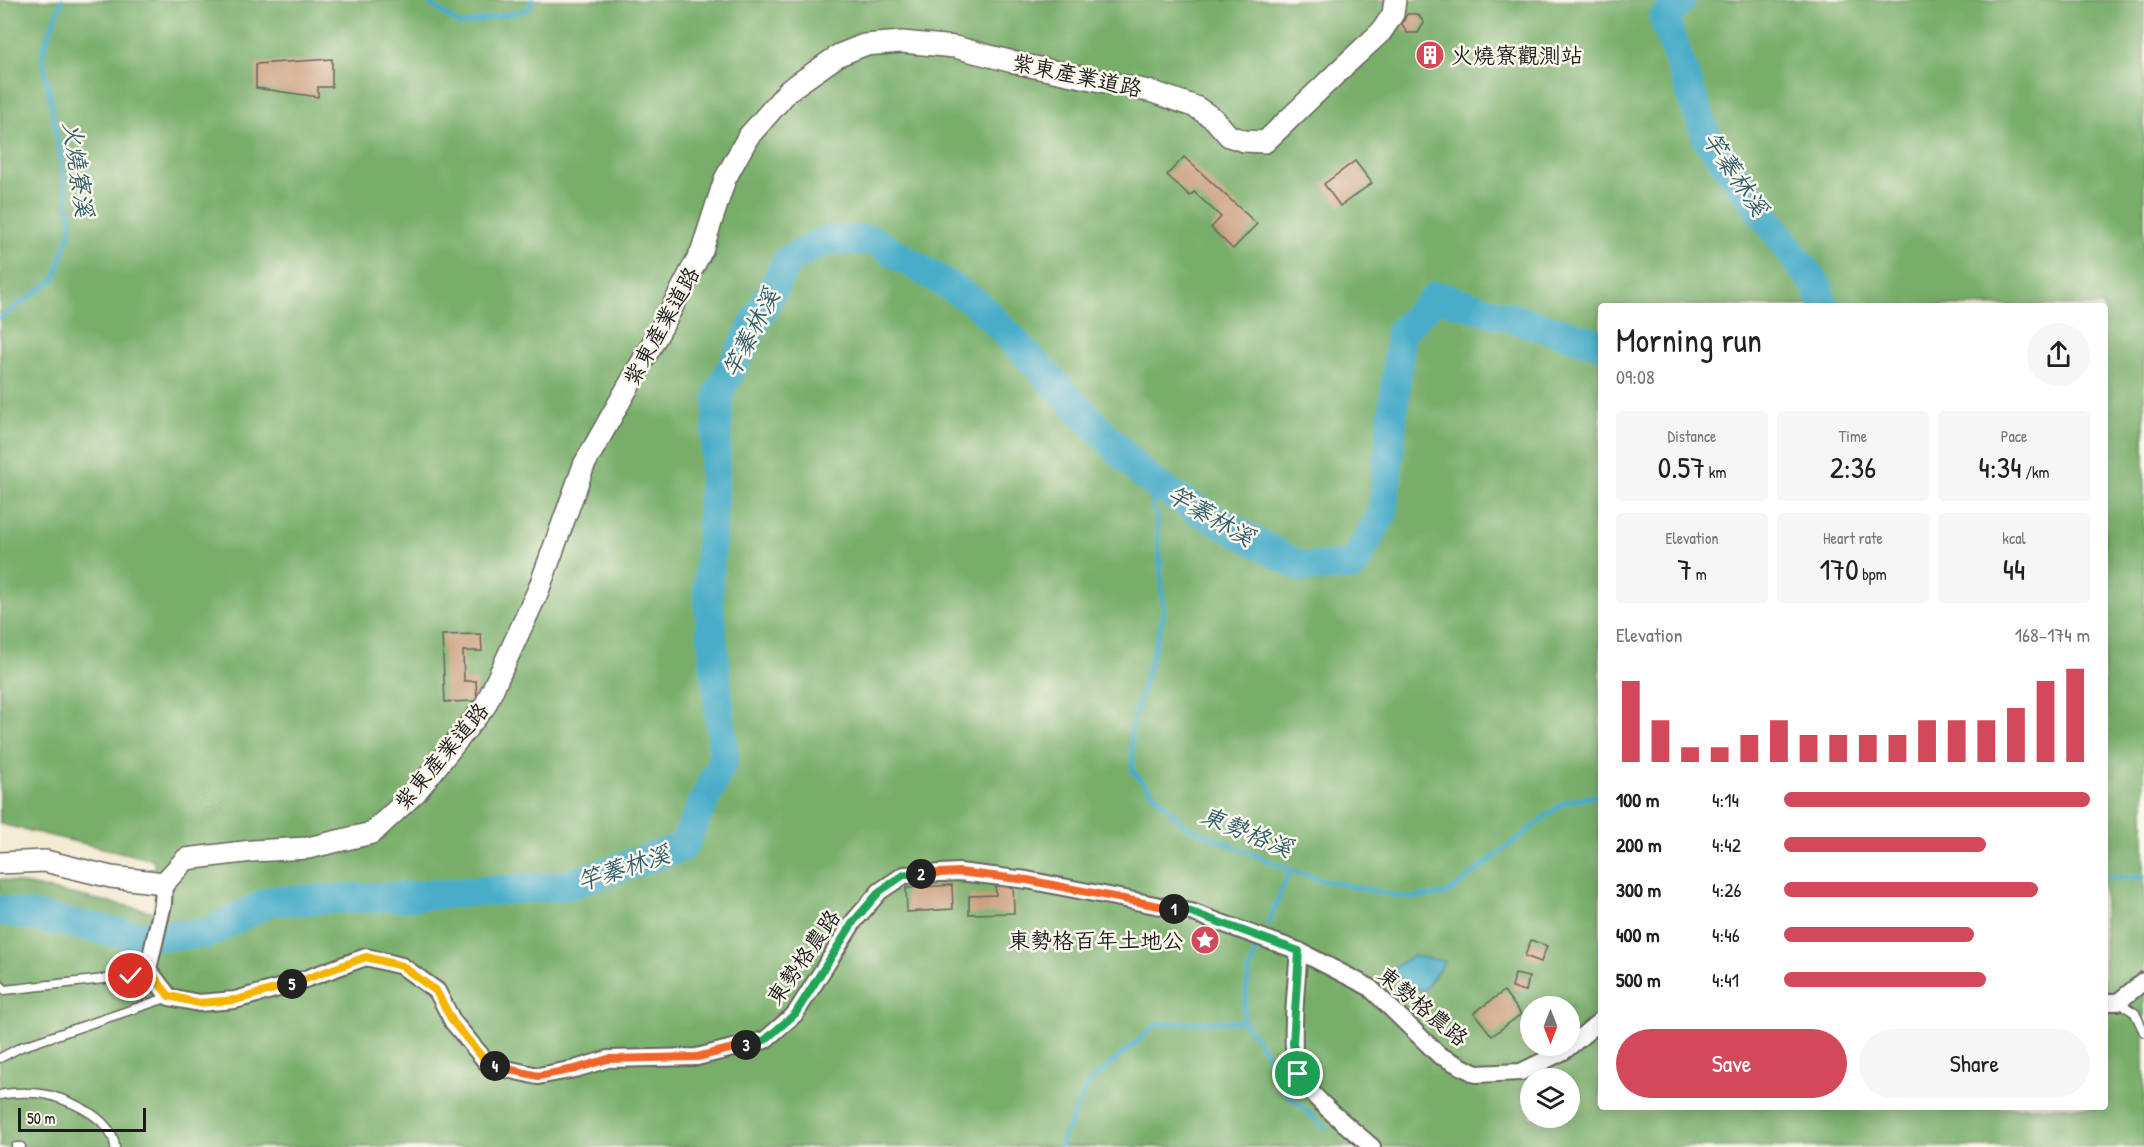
<!DOCTYPE html>
<html lang="en">
<head>
<meta charset="utf-8">
<style>
	body { margin:0; font-family:"Patrick Hand","LXGW WenKai TC",sans-serif; background:#f6f6f6; color:#202124; height:100vh; display:flex; flex-direction:column; font-size:22px; white-space:nowrap }
	* { box-sizing:border-box; margin:0 }
	p { font-size:20px; color:#757577 }
	.icon { flex:none; width:33px; height:33px; fill:none; stroke:currentColor; stroke-width:2; stroke-linecap:round; stroke-linejoin:round }
	.map { position:relative; flex:1; overflow:hidden }
	.drawer { position:absolute; left:1598px; top:303px; width:510px; height:807px; display:flex; flex-direction:column; background:#fff; border-radius:6px; box-shadow:0 3px 15px #0003 }
	.drawer>* { flex:none }
	.needle { width:39px; rotate:180deg }
	.buttons { position:absolute; left:1520px; top:996px; display:grid; gap:12px }
	.buttons a { display:grid; place-items:center; width:60px; height:60px; border-radius:50%; background:#fff; box-shadow:0 3px 15px #0003; font-size:30px }
	.scale { position:absolute; left:18px; bottom:15px; width:128px; box-sizing:border-box; padding-left:6px; border:3px solid #1c1c1c; border-top:0; font-size:16px; line-height:21px; white-space:nowrap; color:#1c1c1c; -webkit-text-stroke:4px #fbf7ec; paint-order:stroke }
	.pin { position:absolute; display:grid; place-items:center; width:51px; height:51px; color:#fff; margin:-26px; border:3px solid #fff; border-radius:50%; box-shadow:0 2px 6px #0007 }
	.km { position:absolute; width:30px; height:30px; margin:-15px; border-radius:50%; background:#222; color:#fff; font-size:16px; line-height:30px; text-align:center }
	.round { display:grid; place-items:center; flex:none; width:63px; height:63px; border-radius:32px; background:#f6f6f6 }
	.head { display:flex; align-items:center; justify-content:space-between; height:102px; padding:0 18px }
	h1 { font-size:33px; font-weight:600; line-height:45px }
	.figures { display:grid; grid-template-columns:repeat(3,1fr); gap:9px; height:102px; padding:6px 18px }
	.figures div { display:grid; align-content:center; border-radius:6px; background:#f6f6f6; text-align:center }
	.figures b { font-size:30px; font-weight:600 }
	.figures small { font-size:16px; font-weight:400 }
	.figures p { font-size:16px }
	.chart { height:168px; padding:12px 18px }
	.chart p { display:flex; justify-content:space-between }
	.chart svg { width:100%; height:108px; margin-top:6px; stroke:#d1495b; stroke-width:6 }
	.primary-button { display:flex; gap:12px; margin-top:auto; padding:12px 18px }
	.primary-button a { flex:1; height:69px; border-radius:36px; background:#d1495b; color:#fff; font-size:24px; font-weight:600; line-height:69px; text-align:center }
	.primary-button a+a { background:#f6f6f6; color:#202124 }
	ul { padding:0 18px; list-style:none; font-size:20px }
	li { display:grid; grid-template-columns:96px 72px 1fr; align-items:center; height:45px }
	li i { height:15px; border-radius:8px; background:#d1495b }
	.map>svg:first-child { display:block }
	.forest { fill:#78ae6a; stroke:#4a6543; stroke-width:1.5; fill-rule:evenodd }
	.water { fill:#49adc9; stroke:#326472; stroke-width:1.5 }
	.lines { fill:none; stroke-linecap:round; stroke-linejoin:round }
	.stream { stroke:#49adc9; stroke-width:5 }
	.river { stroke:#49adc9; stroke-width:30 }
	.building { fill:#cb9f7f }
	.service-casing { stroke:#67645c; stroke-width:11 }
	.minor-casing { stroke:#67645c; stroke-width:20 }
	.tertiary-casing { stroke:#67645c; stroke-width:24 }
	.service { stroke:#fff; stroke-width:8 }
	.minor { stroke:#fff; stroke-width:16 }
	.tertiary { stroke:#fff; stroke-width:21 }
	.split-1-casing { stroke:#fff; stroke-width:12 }
	.split-2-casing { stroke:#fff; stroke-width:12 }
	.split-3-casing { stroke:#fff; stroke-width:12 }
	.split-4-casing { stroke:#fff; stroke-width:12 }
	.split-5-casing { stroke:#fff; stroke-width:12 }
	.split-6-casing { stroke:#fff; stroke-width:12 }
	.split-1 { stroke:#22a559; stroke-width:8 }
	.split-2 { stroke:#f0652b; stroke-width:8 }
	.split-3 { stroke:#22a559; stroke-width:8 }
	.split-4 { stroke:#f0652b; stroke-width:8 }
	.split-5 { stroke:#f5b400; stroke-width:8 }
	.split-6 { stroke:#f5b400; stroke-width:8 }
	.labels { text-anchor:middle; dominant-baseline:central; stroke-width:5; stroke-linejoin:round; paint-order:stroke }
	.poi-label { font-size:22px; fill:#1c1c1c; stroke:#fbf7ec; text-anchor:start }
	.street-label { font-size:22px; fill:#1c1c1c; stroke:#fbf7ec }
	.water-label { font-size:24px; font-style:italic; fill:#305d6a; stroke:#fbf7ec }
</style>
</head>
<body>
<div class="map">
<svg width="2144" height="1147" viewBox="0 0 2144 1147">
	<rect width="100%" height="100%" fill="#fbf7ec"/>
	<filter id="ink" filterUnits="userSpaceOnUse"><feTurbulence type="fractalNoise" baseFrequency=".0167" numOctaves="2"/><feDisplacementMap in="SourceGraphic" scale="12" xChannelSelector="R" yChannelSelector="G"/><feConvolveMatrix kernelMatrix="1 2 1 2 8 2 1 2 1" color-interpolation-filters="sRGB"/></filter>
	<filter id="wash" filterUnits="userSpaceOnUse"><feTurbulence type="fractalNoise" baseFrequency=".008" numOctaves="4" result="noise"/><feDisplacementMap in="SourceGraphic" scale="24" xChannelSelector="R" yChannelSelector="G"/><feGaussianBlur stdDeviation="1.35" result="paint"/><feColorMatrix in="noise" values="0 0 0 0 0 0 0 0 0 0 0 0 0 0 0 0 0 1.4 0 .05"/><feComposite in="paint" operator="in"/></filter>
	<g filter="url(#wash)">
		<rect width="100%" height="100%" fill="#f3ead2"/>
		<path class="forest" d="M0,0H2144V1147H0V879L155,912L154,860L0,824ZM1600,306H2104V1107H1600ZM1530,1006H1569V1046H1530ZM1530,1078H1569V1118H1530Z"/>
		<path class="water" d="M1412,956L1445,961L1423,992L1388,971Z"/>
		<g class="lines">
			<g class="stream">
				<path d="M425,0L460,25L527,10L533,0"/>
				<path d="M0,318L55,279L72,225L42,52L62,0"/>
				<path d="M1145,477L1157,521L1164,614L1131,729L1133,772L1185,826L1290,870L1322,880L1408,898L1447,894L1563,803L1600,795"/>
				<path d="M2104,878L2144,877"/>
				<path d="M1268,924L1290,870"/>
				<path d="M1243,1021L1266,1052L1286,1093L1325,1128"/>
				<path d="M1059,1147L1088,1084L1157,1024L1243,1021L1249,971L1257,952"/>
			</g>
			<g class="river">
				<path d="M1681,0L1664,18L1707,138L1818,288L1824,306"/>
				<path d="M0,910L136,936L206,934L271,901L395,897L565,886L683,847L724,758L708,594L719,392L788,260L825,241L873,240L977,303L1145,477L1187,504L1301,567L1353,566L1383,512L1401,332L1437,296L1600,344"/>
			</g>
		</g>
		<g id="blocks">
			<g class="building">
				<path d="M1407,14H1418L1424,23L1418,33H1407L1402,24Z"/>
				<rect x="1423" y="49" width="13" height="11"/>
				<path d="M332,59V87H318V97L256,88V64Z"/>
				<path d="M1184,157L1257,224L1233,249L1211,228L1221,217L1194,192L1190,196L1167,175Z"/>
				<path d="M1355,161L1372,183L1340,206L1324,184Z"/>
				<path d="M481,634L482,651H463L464,681H476L477,701L445,702L442,635Z"/>
				<path d="M1013,881L1014,913L969,914V896L996,895L995,882Z"/>
				<path d="M952,885L953,909L907,912L906,888Z"/>
				<path d="M1531,940L1547,946L1541,962L1525,956Z"/>
				<path d="M1515,974L1529,977L1526,991L1512,988Z"/>
				<path d="M1504,991L1521,1014L1492,1036L1474,1013Z"/>
			</g>
		</g>
	</g>
	<g filter="url(#ink)">
		<use href="#blocks" fill-opacity="0" stroke="#67645c" stroke-width="1.5"/>
		<g class="lines">
			<g class="service-casing">
				<g id="service">
					<path d="M0,985L5,990L131,976L148,969"/>
					<path d="M2118,1002L2135,1013L2144,1032"/>
					<path d="M0,1058L21,1047L169,997"/>
					<path d="M0,1095C13,1092 40,1092 52,1096C76,1103 113,1120 115,1147"/>
					<path d="M16,1147H21"/>
				</g>
			</g>
			<g class="minor-casing">
				<g id="minor">
					<path d="M164,883L163,904L148,969L169,997L199,1003L235,1000L286,986L366,957L402,966L437,991L453,1022L489,1065L538,1076L575,1069L608,1059L697,1057L765,1040L795,1014L854,921L880,891L904,875L959,872L1027,880L1191,912L1299,951L1369,987L1439,1055L1476,1074L1521,1072L1564,1051L1600,1021"/>
					<path d="M1299,951C1297,976 1288,1058 1299,1076C1315,1102 1349,1126 1372,1147"/>
					<path d="M2104,1002H2118L2144,981"/>
				</g>
			</g>
			<g class="tertiary-casing">
				<path id="tertiary" d="M0,863L45,861L111,877L164,883L186,859L252,851L308,848L372,833L416,792L485,706L538,591L584,465L664,323L702,250L725,179L748,137L789,90L839,55L864,45L902,42L955,47L1025,65L1153,92L1196,107L1214,119L1229,136L1244,141L1265,142L1342,68L1381,32L1393,14L1395,0"/>
			</g>
			<use href="#service" class="service"/>
			<use href="#minor" class="minor"/>
			<use href="#tertiary" class="tertiary"/>
		</g>
	</g>
	<g class="lines" filter="url(#ink)">
		<g class="split-1-casing">
			<path id="split-1" d="M1174,909L1191,912L1299,951L1293,1043L1298,1074"/>
		</g>
		<g class="split-2-casing">
			<path id="split-2" d="M921,874L959,872L1027,880L1174,909"/>
		</g>
		<g class="split-3-casing">
			<path id="split-3" d="M746,1045L765,1040L795,1014L854,921L880,891L904,875L921,874"/>
		</g>
		<g class="split-4-casing">
			<path id="split-4" d="M495,1066L538,1076L575,1069L608,1059L697,1057L746,1045"/>
		</g>
		<g class="split-5-casing">
			<path id="split-5" d="M292,984L366,957L402,966L436,991L453,1022L489,1065L495,1066"/>
		</g>
		<g class="split-6-casing">
			<path id="split-6" d="M131,976L148,969L169,996L199,1003L236,1000L292,984"/>
		</g>
		<use href="#split-1" class="split-1"/>
		<use href="#split-2" class="split-2"/>
		<use href="#split-3" class="split-3"/>
		<use href="#split-4" class="split-4"/>
		<use href="#split-5" class="split-5"/>
		<use href="#split-6" class="split-6"/>
	</g>
	<defs>
		<g id="building-disc" transform="scale(1.5)"><circle r="9.5" fill="#d1495b" stroke="#fbf7ec"/><path d="M-4-6H4V6H1V3H-1V6H-4ZM-2.5-4.3h1.7v1.8h-1.7ZM.8-4.3h1.7v1.8H.8ZM-2.5-1h1.7V.8h-1.7ZM.8-1h1.7V.8H.8Z" fill="#fff"/></g>
		<g id="sight-disc" transform="scale(1.5)"><circle r="9.5" fill="#d1495b" stroke="#fbf7ec"/><path d="M0-6L1.8-2.2L6-1.7L2.9 1.2L3.7 5.4L0 3.3L-3.7 5.4L-2.9 1.2L-6-1.7L-1.8-2.2Z" fill="#fff"/></g>
	</defs>
	<g fill-rule="evenodd">
		<use href="#building-disc" x="1430" y="55"/>
		<use href="#sight-disc" x="1205" y="940"/>
	</g>
	<g class="labels">
		<g class="poi-label">
			<text x="1451" y="55">火燒寮觀測站</text>
			<text x="1184" y="940" text-anchor="end">東勢格百年土地公</text>
		</g>
		<g class="street-label">
			<text transform="translate(1077 75) rotate(12)">紫東產業道路</text>
			<text transform="translate(661 326) rotate(-61)">紫東產業道路</text>
			<text transform="translate(441 756) rotate(-50)">紫東產業道路</text>
			<text transform="translate(803 957) rotate(-55)">東勢格農路</text>
			<text transform="translate(1423 1006) rotate(40)">東勢格農路</text>
		</g>
		<g class="water-label">
			<text transform="translate(79 169) rotate(82)">火燒寮溪</text>
			<text transform="translate(1736 173) rotate(56)">竿蓁林溪</text>
			<text transform="translate(750 333) rotate(-63)">竿蓁林溪</text>
			<text transform="translate(1211 515) rotate(30)">竿蓁林溪</text>
			<text transform="translate(1247 831) rotate(22)">東勢格溪</text>
			<text transform="translate(623 867) rotate(-18)">竿蓁林溪</text>
		</g>
	</g>
</svg>
<div class="buttons">
<a><svg class="needle" viewBox="-14 -14 28 28"><path d="M0-13l5 13h-10z" fill="#e53935"/><path d="M0 13l5-13h-10z" fill="#757577"/></svg></a>
<a><svg class="icon" aria-label="layers" viewBox="0 0 24 24"><path d="M12 4l9 5-9 5-9-5zM3 14l9 5 9-5"/></svg></a>
</div>
<div class="scale">50 m</div>
<div class="pin" style="left:1298px;top:1074px;background:#1e9e55"><svg class="icon" aria-label="arrive" viewBox="0 0 24 24"><path d="M6 21V4h12l-3 4 3 4H6"/></svg></div>
<div class="pin" style="left:131px;top:976px;background:#d93025"><svg class="icon" aria-label="check" viewBox="0 0 24 24"><path d="M5 12l5 5 9-10"/></svg></div>
<b class="km" style="left:1174px;top:909px">1</b>
<b class="km" style="left:921px;top:874px">2</b>
<b class="km" style="left:746px;top:1045px">3</b>
<b class="km" style="left:495px;top:1066px">4</b>
<b class="km" style="left:292px;top:984px">5</b>
<section class="drawer">
<div class="head"><div><h1>Morning run</h1><p>09:08</p></div><a class="round"><svg class="icon" aria-label="share" viewBox="0 0 24 24"><path d="M12 15V3M7 8l5-5 5 5M5 13v7h14v-7"/></svg></a></div>
<div class="figures">
<div><p>Distance</p><b>0.57<small> km</small></b></div>
<div><p>Time</p><b>2:36</b></div>
<div><p>Pace</p><b>4:34<small> /km</small></b></div>
</div>
<div class="figures">
<div><p>Elevation</p><b>7<small> m</small></b></div>
<div><p>Heart rate</p><b>170<small> bpm</small></b></div>
<div><p>kcal</p><b>44</b></div>
</div>
<div class="chart"><p><span>Elevation</span>168–174 m</p>
<svg viewBox="0 0 160 44" preserveAspectRatio="none"><path d="M5 44V11M15 44V27M25 44V38M35 44V38M45 44V33M55 44V27M65 44V33M75 44V33M85 44V33M95 44V33M105 44V27M115 44V27M125 44V27M135 44V22M145 44V11M155 44V6"/></svg>
</div>
<ul>
<li><b>100 m</b>4:14<i style="width:100%"></i></li>
<li><b>200 m</b>4:42<i style="width:66%"></i></li>
<li><b>300 m</b>4:26<i style="width:83%"></i></li>
<li><b>400 m</b>4:46<i style="width:62%"></i></li>
<li><b>500 m</b>4:41<i style="width:66%"></i></li>
</ul>
<div class="primary-button"><a>Save</a><a>Share</a></div>
</section>
</div>
</body>
</html>
